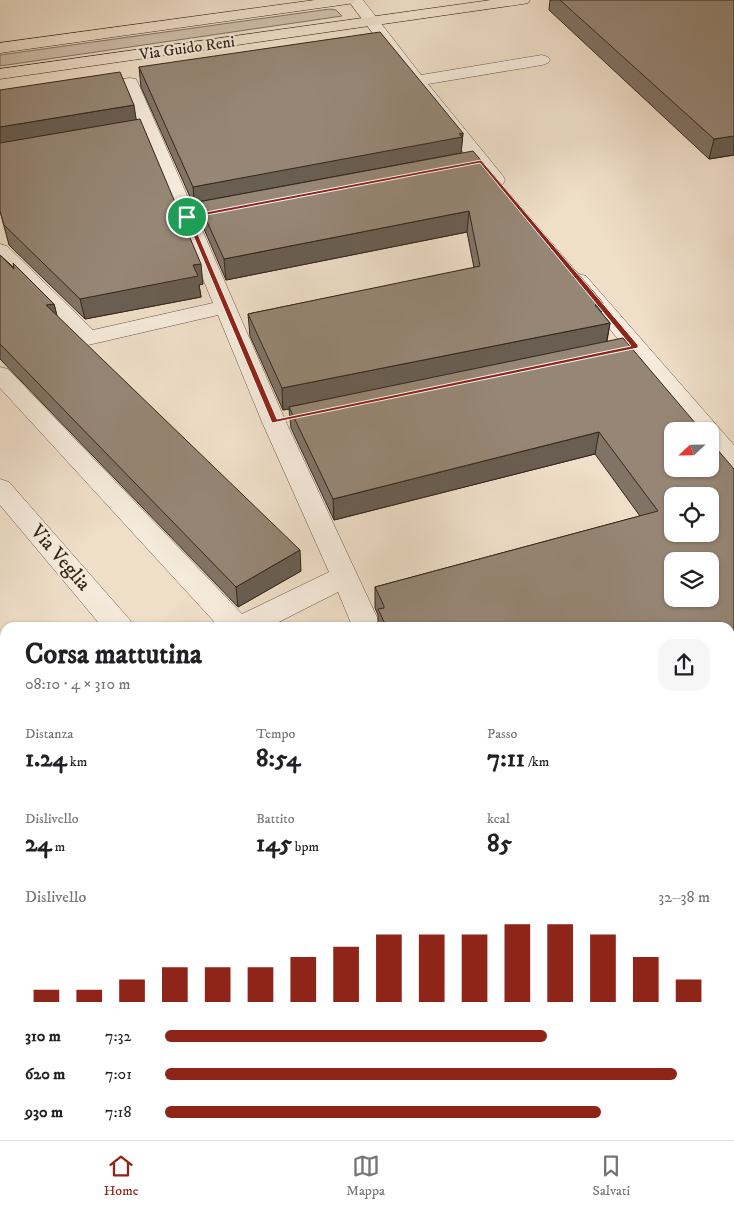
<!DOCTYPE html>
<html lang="it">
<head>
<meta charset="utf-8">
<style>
	body { margin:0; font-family:"IM FELL DW Pica",serif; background:#f6f6f6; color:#202124; height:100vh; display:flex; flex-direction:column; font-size:19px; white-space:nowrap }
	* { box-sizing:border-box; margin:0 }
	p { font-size:16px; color:#757577 }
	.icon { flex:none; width:28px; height:28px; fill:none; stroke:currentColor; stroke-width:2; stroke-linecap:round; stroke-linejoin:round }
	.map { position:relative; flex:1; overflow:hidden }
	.sheet { position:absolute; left:0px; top:622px; width:735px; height:518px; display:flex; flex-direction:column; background:#fff; border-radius:15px 15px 0 0; box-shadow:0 1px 4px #0004 }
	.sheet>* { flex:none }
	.needle { width:32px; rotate:248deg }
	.buttons { position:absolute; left:664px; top:422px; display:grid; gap:10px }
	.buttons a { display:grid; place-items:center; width:55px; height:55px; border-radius:10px; background:#fff; box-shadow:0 1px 4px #0004; font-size:25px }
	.pin { position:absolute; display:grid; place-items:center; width:42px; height:42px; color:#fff; margin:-21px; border:2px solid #fff; border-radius:50%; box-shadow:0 1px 5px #0007 }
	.round { display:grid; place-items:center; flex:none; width:52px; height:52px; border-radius:15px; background:#f6f6f6 }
	.overview { display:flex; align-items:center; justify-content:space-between; height:85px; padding:0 25px }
	h1 { font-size:28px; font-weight:700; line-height:38px }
	.figures { display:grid; grid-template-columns:repeat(3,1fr); gap:8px; height:85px; padding:5px 25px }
	.figures div { display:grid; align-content:center }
	.figures b { font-size:25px; font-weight:700 }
	.figures small { font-size:14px; font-weight:400 }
	.figures p { font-size:14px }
	.chart { height:140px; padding:10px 25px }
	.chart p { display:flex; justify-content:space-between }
	.chart svg { width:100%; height:90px; margin-top:5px; stroke:#8f2418; stroke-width:6 }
	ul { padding:0 25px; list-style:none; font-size:16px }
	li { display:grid; grid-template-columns:80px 60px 1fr; align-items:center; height:38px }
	li i { height:12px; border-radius:6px; background:#8f2418 }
	.tabs { display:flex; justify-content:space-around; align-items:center; height:70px; border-top:1px solid #e0e0e0; background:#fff; font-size:14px; color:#757577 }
	.tabs a { display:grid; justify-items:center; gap:2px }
	.tabs .selected { color:#8f2418 }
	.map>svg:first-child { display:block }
	.green { fill:#cfbfab; stroke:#827364 }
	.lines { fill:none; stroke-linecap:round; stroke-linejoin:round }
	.minor-casing { stroke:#645547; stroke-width:1 }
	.major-casing { stroke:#35271c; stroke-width:1 }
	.minor { fill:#f5eadb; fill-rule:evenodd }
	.major { fill:#efdec8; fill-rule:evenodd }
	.wall { fill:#817365; stroke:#35271c }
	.shaded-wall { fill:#695e52; stroke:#35271c }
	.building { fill:#968675; stroke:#35271c; fill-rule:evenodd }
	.route { fill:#8f2418; stroke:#fff; fill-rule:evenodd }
	.labels { text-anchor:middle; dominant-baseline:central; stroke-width:4; stroke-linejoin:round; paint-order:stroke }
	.far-street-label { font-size:16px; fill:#35271c; stroke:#f5eadb }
	.street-label { font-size:20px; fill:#35271c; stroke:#f5eadb }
</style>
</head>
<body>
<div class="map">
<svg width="734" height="1140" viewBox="0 0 734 1140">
	<rect width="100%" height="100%" fill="#efdec8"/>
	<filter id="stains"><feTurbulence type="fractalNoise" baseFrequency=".004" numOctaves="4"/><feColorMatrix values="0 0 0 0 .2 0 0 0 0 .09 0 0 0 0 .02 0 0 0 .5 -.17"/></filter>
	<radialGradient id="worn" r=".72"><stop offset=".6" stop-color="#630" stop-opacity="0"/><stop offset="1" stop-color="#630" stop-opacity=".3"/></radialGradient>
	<path class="green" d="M330,9L336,10L342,16L0,66V55Z"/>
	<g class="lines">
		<g class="minor-casing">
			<g id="minor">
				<path d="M348,0H363L421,75L542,55L548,57L550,60L548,63L542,65L428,84L503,176L505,180L503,184L496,186L489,184L442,126Z"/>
				<path d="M130,78L136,79L138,83L286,422L382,628H353L338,592L267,628H220L0,388V367L8,369L242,614L329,572L262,422L218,315L88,345L80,343L0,262V244L7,246L93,330L213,303L124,89L87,94L81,93L79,89L81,85L87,84Z"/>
				<path d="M579,274L586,276L734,445V470L725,467L710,449V431H695L572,284L568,280L572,276Z"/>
				<path d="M0,479L9,482L130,620L134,628H103L0,505Z"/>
				<path d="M0,806L5,808V844L0,842Z"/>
				<path d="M5,1047V1085L0,1087V1049Z"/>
				<path d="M0,1107H5V1135H22L19,1140H0Z"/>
				<path d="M171,1135H212L214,1140H173Z"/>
				<path d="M539,1135H581L583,1140H541Z"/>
			</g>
		</g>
		<g class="major-casing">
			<g id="major">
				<path d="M315,0H356L353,3L348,4L0,53V43Z"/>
				<path d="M491,0H530L528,3L523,4L0,79V69Z"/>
			</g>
		</g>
		<use href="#minor" class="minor"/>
		<use href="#major" class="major"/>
	</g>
	<g class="wall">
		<path d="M550,0H734V155L709,159L549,10Z"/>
		<path d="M139,67L463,133L461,153L610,323L607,341L730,628H378V615L375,608V587L640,516L595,454L334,520L291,428L289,409L283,410L250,336L248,314L474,268L467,232L226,280L201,222L199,207L195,208L141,87Z"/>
		<path d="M137,119L203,284L199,285L201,297L85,319L9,245L0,211Z"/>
		<path d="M0,255L54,304L57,316L301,571L238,607L0,359Z"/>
	</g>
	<g class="shaded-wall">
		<path d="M134,105L137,125L0,147V127Z"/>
		<path d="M463,133L461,153L198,202L199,207L195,208L193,187Z"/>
		<path d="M734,136V155L709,159L714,139Z"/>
		<path d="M469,211L467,232L226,280L224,259Z"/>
		<path d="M201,264L203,284L199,285L201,297L85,319L80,299L193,265Z"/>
		<path d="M603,303L599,324L595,305Z"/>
		<path d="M54,304L59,324L46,305Z"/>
		<path d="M610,323L606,344L289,407V409L283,410L282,388Z"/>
		<path d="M599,432L595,454L334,520L333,499Z"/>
		<path d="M300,550L301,571L238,607L236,587Z"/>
		<path d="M734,772V789L730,790V773Z"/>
	</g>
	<g class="building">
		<path d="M560,0H734V136L714,139Z"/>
		<path d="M380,32L463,133L459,134L462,137L193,187L139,67Z"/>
		<path d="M120,72L134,105L0,127V90Z"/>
		<path d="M140,119L201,264L193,265L198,276L80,299L4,225L0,211V143Z"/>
		<path d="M473,151L603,303L595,305L610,323L282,388L248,314L480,266L469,211L224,259L198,202Z"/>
		<path d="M0,255L14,269L13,263L54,304L46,305L300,550L236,587L0,344Z"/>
		<path d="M623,338L702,431H672V469H710V441L734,469V772L730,773V628H387L378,609L384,608V606L375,587L658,511L599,432L333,499L289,407ZM672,496H710V534H672ZM672,561H710V599H672Z"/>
		<path d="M730,832L734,834V1053L730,1063Z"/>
		<path d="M248,1135H408L412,1140H242Z"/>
	</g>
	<path class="route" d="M481,160L638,345V348L272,423L185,216ZM480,163L631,346L277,419L191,218Z"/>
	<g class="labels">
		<g class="far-street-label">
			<text transform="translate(187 48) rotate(-8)">Via Guido Reni</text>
		</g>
		<g class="street-label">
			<text transform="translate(60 558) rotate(49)">Via Veglia</text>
		</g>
	</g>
	<rect width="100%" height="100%" filter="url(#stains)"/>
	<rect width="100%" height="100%" fill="url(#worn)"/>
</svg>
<div class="buttons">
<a><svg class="needle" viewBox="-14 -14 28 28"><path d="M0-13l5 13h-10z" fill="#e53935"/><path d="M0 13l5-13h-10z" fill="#757577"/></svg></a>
<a><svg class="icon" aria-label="locate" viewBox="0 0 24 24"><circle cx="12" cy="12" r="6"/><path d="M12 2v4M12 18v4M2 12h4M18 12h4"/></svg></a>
<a><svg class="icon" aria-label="layers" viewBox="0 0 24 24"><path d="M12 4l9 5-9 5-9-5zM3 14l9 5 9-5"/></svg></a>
</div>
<div class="pin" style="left:187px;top:217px;background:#1e9e55"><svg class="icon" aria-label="arrive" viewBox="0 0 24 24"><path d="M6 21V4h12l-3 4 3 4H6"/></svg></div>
<section class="sheet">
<div class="overview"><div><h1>Corsa mattutina</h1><p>08:10 · 4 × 310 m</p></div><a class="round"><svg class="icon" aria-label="share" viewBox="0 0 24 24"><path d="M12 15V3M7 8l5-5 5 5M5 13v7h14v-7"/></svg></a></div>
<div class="figures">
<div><p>Distanza</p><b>1.24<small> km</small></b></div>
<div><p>Tempo</p><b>8:54</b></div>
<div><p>Passo</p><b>7:11<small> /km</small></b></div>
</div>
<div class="figures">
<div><p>Dislivello</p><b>24<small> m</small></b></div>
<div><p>Battito</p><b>145<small> bpm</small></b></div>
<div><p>kcal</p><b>85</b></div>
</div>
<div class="chart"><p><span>Dislivello</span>32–38 m</p>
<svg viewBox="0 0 160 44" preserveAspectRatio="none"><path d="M5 44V38M15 44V38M25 44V33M35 44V27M45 44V27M55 44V27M65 44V22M75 44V17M85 44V11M95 44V11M105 44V11M115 44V6M125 44V6M135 44V11M145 44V22M155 44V33"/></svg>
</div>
<ul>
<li><b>310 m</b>7:32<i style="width:70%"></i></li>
<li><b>620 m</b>7:01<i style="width:94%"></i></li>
<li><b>930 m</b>7:18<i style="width:80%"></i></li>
</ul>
</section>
</div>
<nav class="tabs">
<a class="selected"><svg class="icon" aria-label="home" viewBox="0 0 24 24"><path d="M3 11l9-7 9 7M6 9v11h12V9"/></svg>Home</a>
<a><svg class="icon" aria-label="map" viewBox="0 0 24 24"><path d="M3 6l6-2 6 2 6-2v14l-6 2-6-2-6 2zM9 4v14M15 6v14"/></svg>Mappa</a>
<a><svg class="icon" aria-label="saved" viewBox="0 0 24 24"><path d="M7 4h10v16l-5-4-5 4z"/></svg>Salvati</a>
</nav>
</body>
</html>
